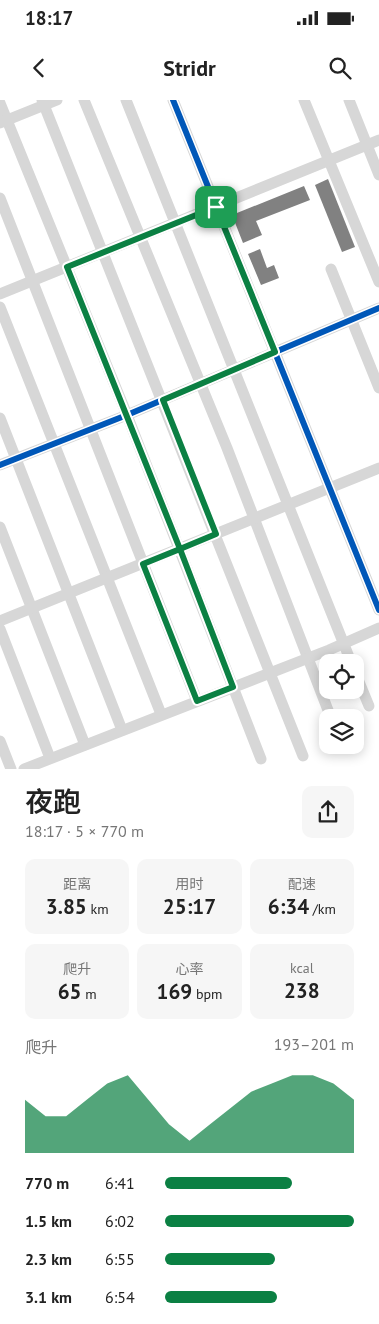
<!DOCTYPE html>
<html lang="zh">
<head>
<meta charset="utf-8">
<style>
	body { margin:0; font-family:"PT Sans","Noto Sans SC",sans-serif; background:#f6f6f6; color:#222; height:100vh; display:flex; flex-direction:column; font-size:19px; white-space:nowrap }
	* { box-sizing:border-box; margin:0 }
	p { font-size:16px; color:#767676 }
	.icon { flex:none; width:28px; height:28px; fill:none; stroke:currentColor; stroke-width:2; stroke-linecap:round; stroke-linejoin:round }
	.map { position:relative; height:669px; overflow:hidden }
	.sheet { display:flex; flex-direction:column; background:#fff; flex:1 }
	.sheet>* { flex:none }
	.fabs { position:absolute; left:319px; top:554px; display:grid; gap:10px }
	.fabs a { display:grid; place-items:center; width:45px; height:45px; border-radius:10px; background:#fff; box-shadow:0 2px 12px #0003; font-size:25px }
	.pin { position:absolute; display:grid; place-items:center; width:42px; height:42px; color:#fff; margin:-21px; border-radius:10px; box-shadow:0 2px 8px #0006 }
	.round { display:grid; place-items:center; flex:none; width:52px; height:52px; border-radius:10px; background:#f6f6f6 }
	.summary { display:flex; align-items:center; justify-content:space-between; height:85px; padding:0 25px }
	h1 { font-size:28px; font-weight:600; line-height:38px }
	.stats { display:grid; grid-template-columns:repeat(3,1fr); gap:8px; height:85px; padding:5px 25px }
	.stats div { display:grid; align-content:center; border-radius:10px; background:#f6f6f6; text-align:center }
	.stats b { font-size:21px; font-weight:600 }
	.stats small { font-size:14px; font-weight:400 }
	.stats p { font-size:14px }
	.chart { height:140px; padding:10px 25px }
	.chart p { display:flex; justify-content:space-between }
	.chart svg { width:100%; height:90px; margin-top:5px; fill:#0b8043; opacity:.7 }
	ul { padding:0 25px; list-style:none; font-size:16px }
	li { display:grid; grid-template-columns:80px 60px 1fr; align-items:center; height:38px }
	li i { height:12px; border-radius:6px; background:#0b8043 }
	.status { display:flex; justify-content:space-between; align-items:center; height:35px; padding:0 25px; background:#fff; direction:ltr }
	.status svg { height:14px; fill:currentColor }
	header { display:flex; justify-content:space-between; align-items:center; height:65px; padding:0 25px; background:#fff; font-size:22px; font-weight:600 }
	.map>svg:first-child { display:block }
	.building { fill:#818181 }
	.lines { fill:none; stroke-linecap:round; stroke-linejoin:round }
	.minor { stroke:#d7d7d7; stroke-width:11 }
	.cycleway-casing { stroke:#fff; stroke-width:9 }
	.cycleway { stroke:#0057b8; stroke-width:6 }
	.route-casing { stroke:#fff; stroke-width:10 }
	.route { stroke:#0b8043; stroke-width:6 }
</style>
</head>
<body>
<div class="status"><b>18:17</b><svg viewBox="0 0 49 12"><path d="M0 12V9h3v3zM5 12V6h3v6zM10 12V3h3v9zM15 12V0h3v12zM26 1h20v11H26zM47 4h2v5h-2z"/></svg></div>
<header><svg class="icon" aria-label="back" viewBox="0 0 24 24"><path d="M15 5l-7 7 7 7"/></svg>Stridr<svg class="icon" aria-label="search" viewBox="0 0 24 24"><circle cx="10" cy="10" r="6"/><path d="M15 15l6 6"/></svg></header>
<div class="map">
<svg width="379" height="669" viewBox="0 0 379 669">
	<rect width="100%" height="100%" fill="#fff"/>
	<g class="building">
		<path d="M328,79L355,147L342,152L315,85Z"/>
		<path d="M304,86L310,100L256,121L262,135L243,143L232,115Z"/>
		<path d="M260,149L267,168L274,165L279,178L261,185L248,154Z"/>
	</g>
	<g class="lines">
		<g class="minor">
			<path d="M42,0L303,656"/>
			<path d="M84,0L227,348L331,618"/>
			<path d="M126,0L351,562"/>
			<path d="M173,0L379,510"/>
			<path d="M304,0L379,182"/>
			<path d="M349,0L379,75"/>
			<path d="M0,3L127,315L261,659"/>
			<path d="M0,23L57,0"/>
			<path d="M0,98L197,601"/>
			<path d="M331,169L379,288"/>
			<path d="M0,194L379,40"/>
			<path d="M0,207L161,614"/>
			<path d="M0,318L122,630"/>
			<path d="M0,365L127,315L379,208"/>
			<path d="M0,427L85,645"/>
			<path d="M0,521L379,368"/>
			<path d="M0,529L50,658"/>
			<path d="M355,572L369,606"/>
			<path d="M0,641L11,669"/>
			<path d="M24,669L329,550L379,528"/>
		</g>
		<g class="cycleway-casing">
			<g id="cycleway">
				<path d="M173,0L379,510"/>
				<path d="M0,365L127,315L379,208"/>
			</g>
		</g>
		<use href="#cycleway" class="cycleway"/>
	</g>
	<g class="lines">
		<g class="route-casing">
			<path id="route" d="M216,107L67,167L180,449L143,464L197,601L233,587L180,449L216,434L163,300L275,252L216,107"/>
		</g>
		<use href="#route" class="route"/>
	</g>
</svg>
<div class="fabs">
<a><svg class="icon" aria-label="locate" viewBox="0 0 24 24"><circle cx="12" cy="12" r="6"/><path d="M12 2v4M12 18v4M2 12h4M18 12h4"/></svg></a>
<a><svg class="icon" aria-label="layers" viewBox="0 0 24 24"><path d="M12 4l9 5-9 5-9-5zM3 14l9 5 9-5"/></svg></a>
</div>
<div class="pin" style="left:216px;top:107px;background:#1e9e55"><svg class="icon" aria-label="arrive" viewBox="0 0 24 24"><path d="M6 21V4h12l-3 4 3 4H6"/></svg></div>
</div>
<section class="sheet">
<div class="summary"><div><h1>夜跑</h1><p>18:17 · 5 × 770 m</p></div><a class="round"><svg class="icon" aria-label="share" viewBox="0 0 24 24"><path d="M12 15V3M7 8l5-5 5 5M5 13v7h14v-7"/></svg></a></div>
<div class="stats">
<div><p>距离</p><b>3.85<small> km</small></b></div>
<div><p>用时</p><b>25:17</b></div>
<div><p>配速</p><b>6:34<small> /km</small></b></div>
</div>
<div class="stats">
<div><p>爬升</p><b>65<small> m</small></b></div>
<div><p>心率</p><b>169<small> bpm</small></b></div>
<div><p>kcal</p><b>238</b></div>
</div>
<div class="chart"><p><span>爬升</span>193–201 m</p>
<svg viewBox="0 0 160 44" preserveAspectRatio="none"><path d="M0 44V18L10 26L20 26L30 18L40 10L50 6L60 18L70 30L80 38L90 30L100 22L110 14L120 10L130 6L140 6L150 10L160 18V44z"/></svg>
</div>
<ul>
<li><b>770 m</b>6:41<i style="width:67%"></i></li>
<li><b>1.5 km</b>6:02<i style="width:100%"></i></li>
<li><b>2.3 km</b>6:55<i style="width:58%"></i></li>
<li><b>3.1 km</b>6:54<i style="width:59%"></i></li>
</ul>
</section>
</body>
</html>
